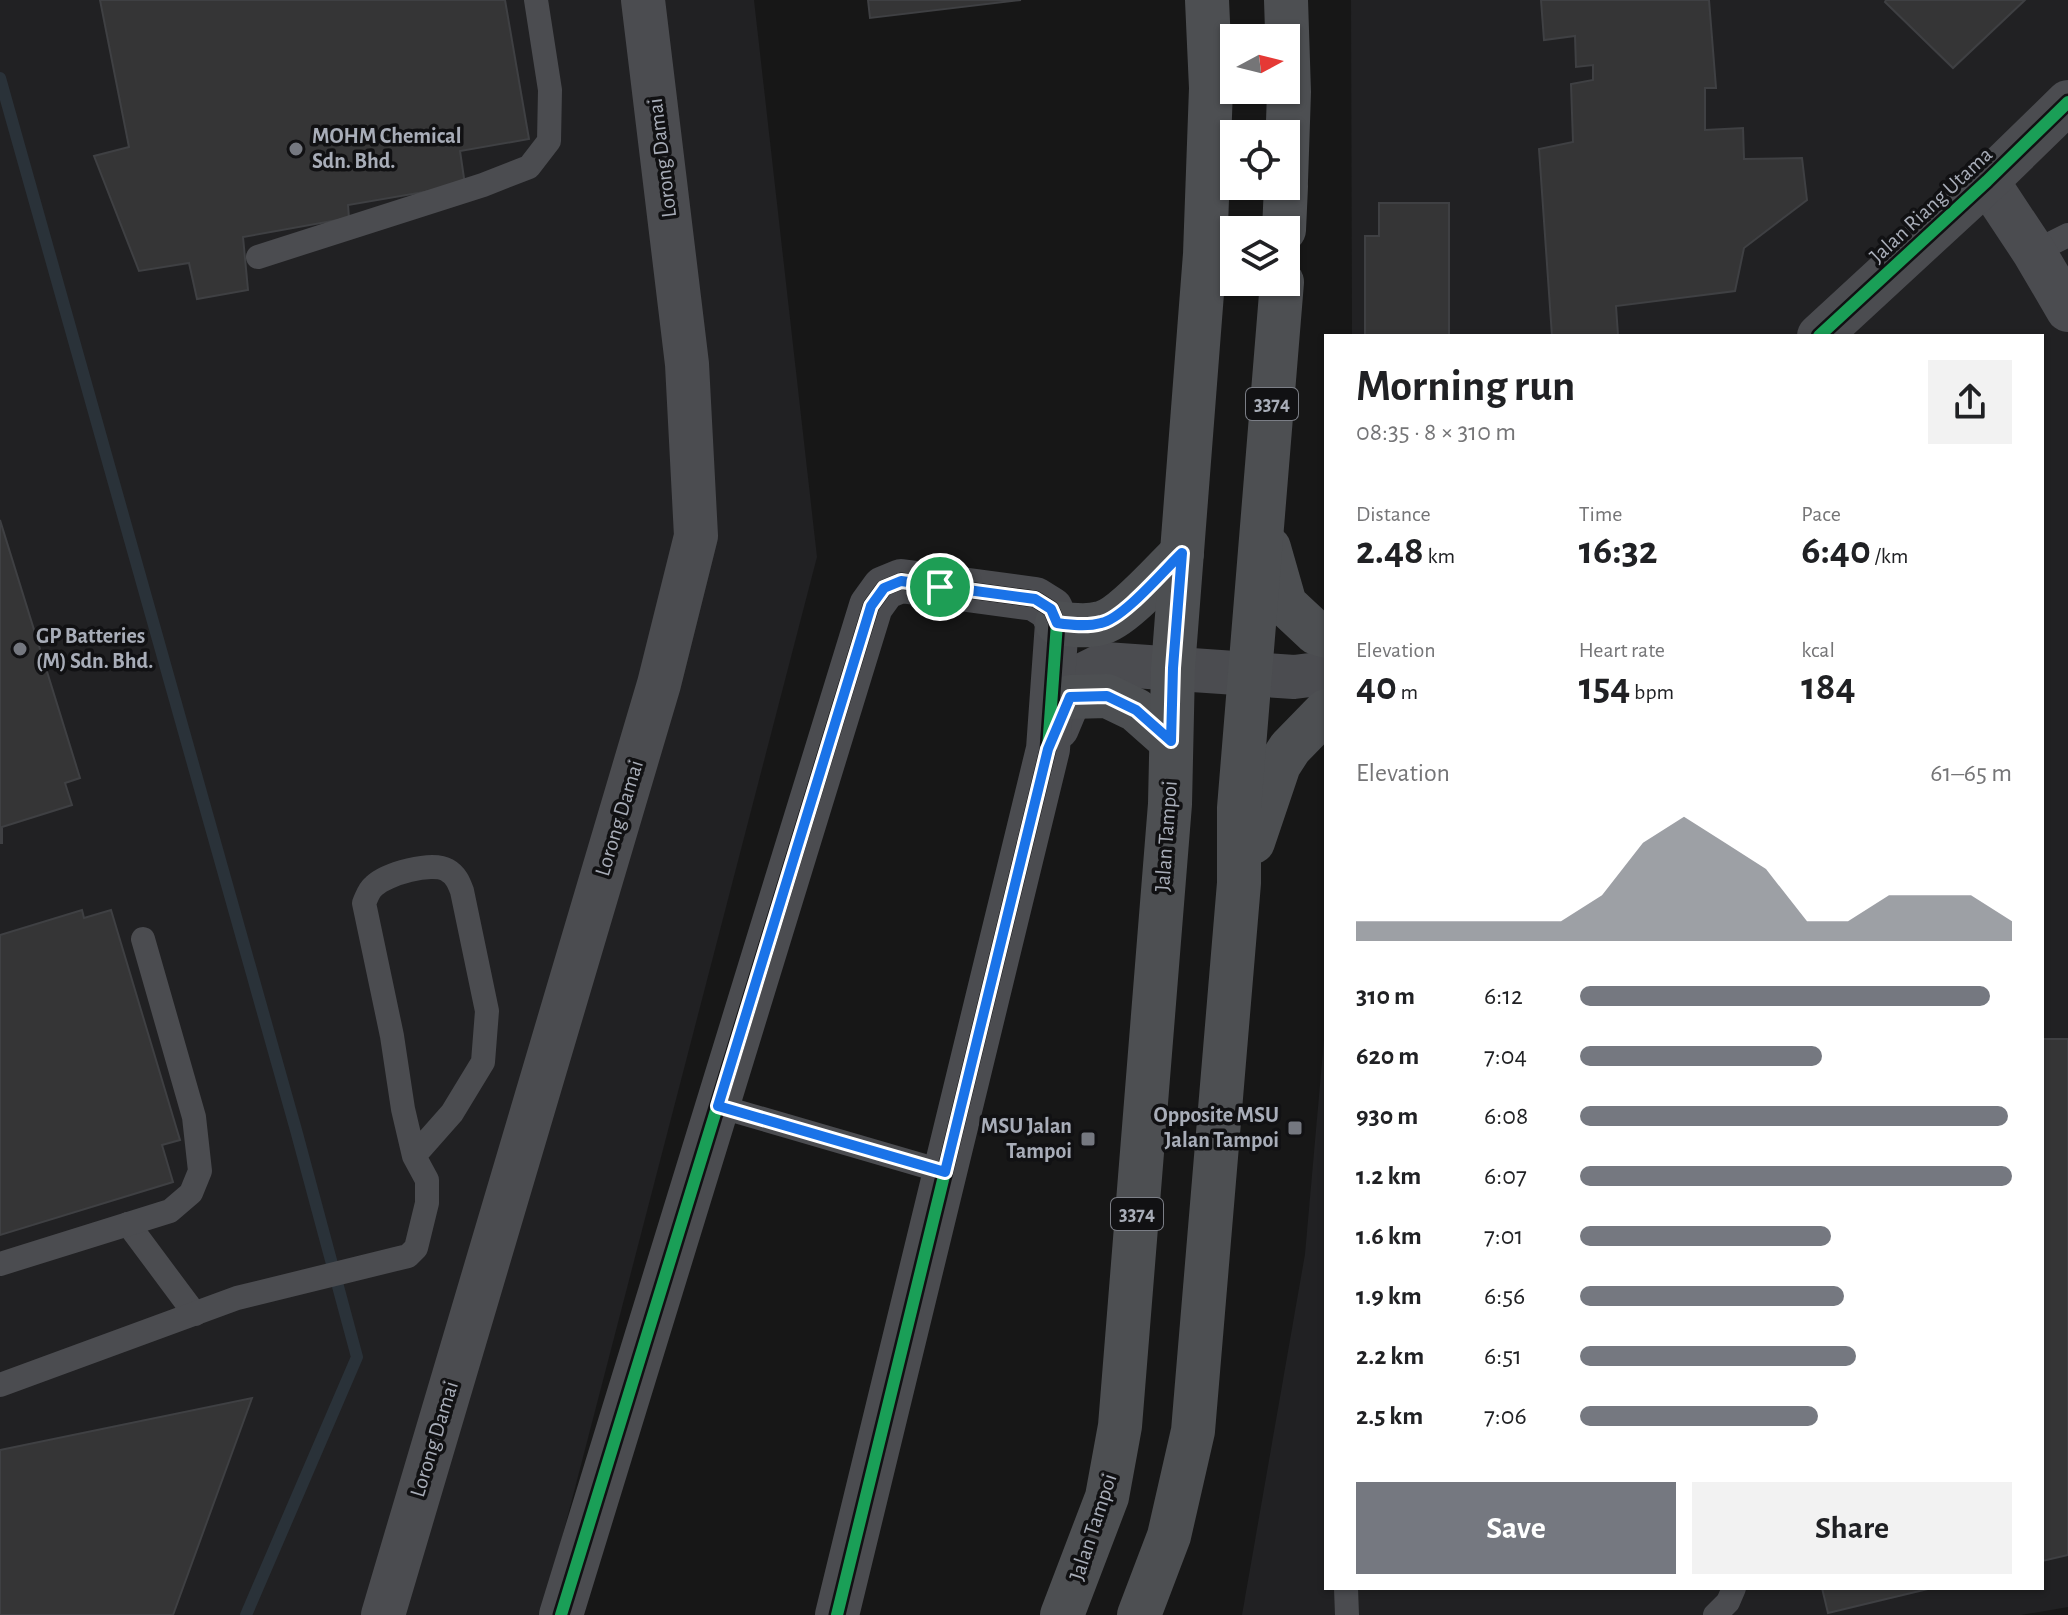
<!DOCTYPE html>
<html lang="en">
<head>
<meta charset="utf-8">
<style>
	body { margin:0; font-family:"Alegreya Sans",sans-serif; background:#f2f2f2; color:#202124; height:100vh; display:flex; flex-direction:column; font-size:30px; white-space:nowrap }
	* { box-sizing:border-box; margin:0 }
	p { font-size:26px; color:#757577 }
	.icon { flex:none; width:44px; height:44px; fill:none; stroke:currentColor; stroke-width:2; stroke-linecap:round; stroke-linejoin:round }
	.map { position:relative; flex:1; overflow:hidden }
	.details { position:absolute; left:1324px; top:334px; width:720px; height:1256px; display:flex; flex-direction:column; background:#fff; border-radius:0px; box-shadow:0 2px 6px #0004 }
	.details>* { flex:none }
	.needle { width:52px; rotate:83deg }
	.fabs { position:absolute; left:1220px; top:24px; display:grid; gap:16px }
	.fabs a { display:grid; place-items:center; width:80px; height:80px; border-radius:0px; background:#fff; box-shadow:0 2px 6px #0004; font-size:40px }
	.pin { position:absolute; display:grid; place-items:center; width:68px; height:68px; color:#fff; margin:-34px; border:4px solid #fff; border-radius:50%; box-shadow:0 2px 8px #0007 }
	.round { display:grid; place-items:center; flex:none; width:84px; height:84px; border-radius:0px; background:#f2f2f2 }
	.summary { display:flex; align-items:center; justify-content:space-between; height:136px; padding:0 32px }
	h1 { font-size:44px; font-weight:700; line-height:60px }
	.stats { display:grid; grid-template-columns:repeat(3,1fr); gap:12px; height:136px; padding:8px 32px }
	.stats div { display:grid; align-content:center }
	.stats b { font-size:40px; font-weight:700 }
	.stats small { font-size:22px; font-weight:400 }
	.stats p { font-size:22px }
	.chart { height:224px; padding:16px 32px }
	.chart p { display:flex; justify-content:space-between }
	.chart svg { width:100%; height:144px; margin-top:8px; fill:#757880; opacity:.7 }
	.primary-button { display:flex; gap:16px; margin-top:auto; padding:16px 32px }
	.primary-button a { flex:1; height:92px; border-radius:0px; background:#757880; color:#fff; font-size:32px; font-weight:700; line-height:92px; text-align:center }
	.primary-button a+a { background:#f2f2f2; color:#202124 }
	ul { padding:0 32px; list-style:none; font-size:26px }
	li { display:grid; grid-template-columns:128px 96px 1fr; align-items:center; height:60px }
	li i { height:20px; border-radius:10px; background:#757880 }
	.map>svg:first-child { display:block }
	.built { fill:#212123 }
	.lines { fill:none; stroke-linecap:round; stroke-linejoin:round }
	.stream { stroke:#2a3239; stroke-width:12 }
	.building { fill:#353536; stroke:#3f4043; stroke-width:2 }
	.lane { stroke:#4b4c50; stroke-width:24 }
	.street { stroke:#4b4c50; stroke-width:44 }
	.primary { stroke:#4d4f52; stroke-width:44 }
	.cycleway-casing { stroke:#111113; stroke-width:17 }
	.cycleway { stroke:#1a9f57; stroke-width:12 }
	.route-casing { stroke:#fff; stroke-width:16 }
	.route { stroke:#1a73e8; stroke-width:10 }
	.poi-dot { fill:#757880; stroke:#111113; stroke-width:3 }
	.labels { text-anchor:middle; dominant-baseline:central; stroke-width:7; stroke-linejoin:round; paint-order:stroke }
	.shield { fill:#111113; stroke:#7b7e86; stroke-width:2 }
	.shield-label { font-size:20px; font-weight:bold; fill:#a8adb8 }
	.poi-label { font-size:22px; font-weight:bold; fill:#a8adb8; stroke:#111113; text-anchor:start }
	.street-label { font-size:22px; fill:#a8adb8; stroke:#111113 }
</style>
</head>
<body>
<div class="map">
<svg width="2068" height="1615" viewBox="0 0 2068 1615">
	<rect width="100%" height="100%" fill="#171717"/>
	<g class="built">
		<path d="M0,0H754L817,557L542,1615H0Z"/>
		<path d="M1351,0H2068V1607L2021,1615H1242L1305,1254L1326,1017V1588H2042V336H1352Z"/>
	</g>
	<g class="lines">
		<path class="stream" d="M0,78L296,1130L357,1357L246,1615"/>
	</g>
	<g class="building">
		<path d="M100,0H505L529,139L460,151L465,185L348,205L349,218L243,237L248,290L197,299L189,263L139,271L94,156L129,147Z"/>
		<path d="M868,0H1021L870,18Z"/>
		<path d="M1541,0H1709L1716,88H1705V130L1743,128L1744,159L1802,158L1807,200L1744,248L1735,291L1616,306L1618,335L1552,336L1539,149L1573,142L1571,84L1593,80V65L1576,67L1575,36L1544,40Z"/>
		<path d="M1886,0H2025L1953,68L1885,2Z"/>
		<path d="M1379,203H1449V336H1365V236H1379Z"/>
		<path d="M0,520L80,778L65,783L72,805L2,827V843H0Z"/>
		<path d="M82,910L84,918L111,910L180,1140L162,1145L173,1182L0,1235V935Z"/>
		<path d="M2042,1039H2068V1555L2042,1561Z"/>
		<path d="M252,1398L173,1615H0V1450Z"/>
		<path d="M1822,1588H1932L1828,1613Z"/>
	</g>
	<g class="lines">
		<g class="lane">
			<path d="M2034,252L2068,235"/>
			<path d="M258,257L483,185L529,167L549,141L550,90L536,0"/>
			<path d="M718,1106L945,1172"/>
			<path d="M128,1224L195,1314"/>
			<path d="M0,1264L170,1211L191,1193L200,1171L194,1117L143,939"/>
			<path d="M0,1385L237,1298L408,1256L416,1248L427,1203V1180L414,1156L403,1109L392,1036L364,903C367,897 368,891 374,886C386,874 432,861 447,870C456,875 459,883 462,891L487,1011L483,1062L452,1113L414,1156"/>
			<path d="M1346,1588L1347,1615"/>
			<path d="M1715,1615L1728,1602L1734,1588"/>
		</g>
		<g class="street">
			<path d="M1987,181L2034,252L2068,310"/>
			<path d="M1819,336L1987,181L2068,102"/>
			<path d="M1057,728L1070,697L1083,675L1105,664L1294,677L1326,673"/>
			<path d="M383,1615L659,684L696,536L687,364L643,0"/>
			<path d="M561,1615L871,606L884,588L901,581L1035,599L1051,609L1057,623L1048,749L837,1615"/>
		</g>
		<g class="primary">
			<path d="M1286,181L1289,92L1286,0"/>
			<path d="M1284,230L1286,186"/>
			<path d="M1269,548L1285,604L1316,633L1326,636"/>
			<path d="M1057,623C1071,625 1087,627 1101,623C1123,618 1164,570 1182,553"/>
			<path d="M1070,697L1107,696L1136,710L1171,741"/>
			<path d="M1253,842L1279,765L1290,748L1326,711"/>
			<path d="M1062,1615L1107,1497L1120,1426L1170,804L1173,668L1205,254L1211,88L1207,0"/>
			<path d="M1139,1615L1169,1536L1193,1431L1239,883V808L1282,282"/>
		</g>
		<g class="cycleway-casing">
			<g id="cycleway">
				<path d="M1819,336L1987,181L2068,102"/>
				<path d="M561,1615L871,606L884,588L901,581L1035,599L1051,609L1057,623L1048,749L837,1615"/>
			</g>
		</g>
		<use href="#cycleway" class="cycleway"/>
	</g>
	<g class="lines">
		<g class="route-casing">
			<path id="route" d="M1182,553L1173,668L1171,741L1136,710L1107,696L1070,697L1048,749L945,1172L718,1106L871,606L884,588L901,581L1035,599L1051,609L1057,623C1071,625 1087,627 1101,623C1123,619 1164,570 1182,553Z"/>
		</g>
		<use href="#route" class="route"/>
	</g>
	<g class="poi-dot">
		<circle cx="296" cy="149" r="8"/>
		<circle cx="20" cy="649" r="8"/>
		<rect x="1287" y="1120" width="16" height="16" rx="4"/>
		<rect x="1080" y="1131" width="16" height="16" rx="4"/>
	</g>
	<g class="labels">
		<g class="shield">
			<rect x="1246" y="388" width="52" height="32" rx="6"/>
			<rect x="1111" y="1198" width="52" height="32" rx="6"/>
		</g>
		<g class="shield-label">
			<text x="1272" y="404">3374</text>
			<text x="1137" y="1214">3374</text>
		</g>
		<g class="poi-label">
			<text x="312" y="136">MOHM Chemical<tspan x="312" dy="25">Sdn. Bhd.</tspan></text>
			<text x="36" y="636">GP Batteries<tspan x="36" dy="25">(M) Sdn. Bhd.</tspan></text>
			<text x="1279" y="1115" text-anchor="end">Opposite MSU<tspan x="1279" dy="25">Jalan Tampoi</tspan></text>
			<text x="1072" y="1126" text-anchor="end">MSU Jalan<tspan x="1072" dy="25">Tampoi</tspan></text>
		</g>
		<g class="street-label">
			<text transform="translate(662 158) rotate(-97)">Lorong Damai</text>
			<text transform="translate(1931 205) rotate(-43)">Jalan Riang Utama</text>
			<text transform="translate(619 818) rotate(-73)">Lorong Damai</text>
			<text transform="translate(1166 836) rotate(-86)">Jalan Tampoi</text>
			<text transform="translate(434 1439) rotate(-73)">Lorong Damai</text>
			<text transform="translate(1093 1527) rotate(-72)">Jalan Tampoi</text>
		</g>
	</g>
</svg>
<div class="fabs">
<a><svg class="needle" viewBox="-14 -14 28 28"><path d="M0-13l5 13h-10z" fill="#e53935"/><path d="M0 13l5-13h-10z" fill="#757577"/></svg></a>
<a><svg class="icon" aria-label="locate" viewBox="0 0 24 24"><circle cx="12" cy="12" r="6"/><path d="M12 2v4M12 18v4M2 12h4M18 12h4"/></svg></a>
<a><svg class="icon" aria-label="layers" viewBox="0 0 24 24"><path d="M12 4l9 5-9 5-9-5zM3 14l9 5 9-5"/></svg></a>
</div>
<div class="pin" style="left:940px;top:587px;background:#1e9e55"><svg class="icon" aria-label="arrive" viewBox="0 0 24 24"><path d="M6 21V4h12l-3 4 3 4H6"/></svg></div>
<section class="details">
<div class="summary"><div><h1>Morning run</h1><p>08:35 · 8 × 310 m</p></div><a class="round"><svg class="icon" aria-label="share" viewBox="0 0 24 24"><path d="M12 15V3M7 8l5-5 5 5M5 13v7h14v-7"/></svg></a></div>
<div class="stats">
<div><p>Distance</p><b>2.48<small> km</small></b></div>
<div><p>Time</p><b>16:32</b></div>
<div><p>Pace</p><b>6:40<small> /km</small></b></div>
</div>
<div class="stats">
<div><p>Elevation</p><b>40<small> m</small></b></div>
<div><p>Heart rate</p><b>154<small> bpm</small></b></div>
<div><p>kcal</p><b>184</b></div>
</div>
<div class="chart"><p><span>Elevation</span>61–65 m</p>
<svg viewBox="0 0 160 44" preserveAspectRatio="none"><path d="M0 44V38L10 38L20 38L30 38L40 38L50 38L60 30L70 14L80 6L90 14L100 22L110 38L120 38L130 30L140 30L150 30L160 38V44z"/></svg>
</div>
<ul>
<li><b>310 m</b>6:12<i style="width:95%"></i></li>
<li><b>620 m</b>7:04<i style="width:56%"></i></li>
<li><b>930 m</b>6:08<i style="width:99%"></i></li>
<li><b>1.2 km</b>6:07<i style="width:100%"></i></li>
<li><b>1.6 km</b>7:01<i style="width:58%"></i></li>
<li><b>1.9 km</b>6:56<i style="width:61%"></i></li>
<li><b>2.2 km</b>6:51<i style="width:64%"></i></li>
<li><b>2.5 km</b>7:06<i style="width:55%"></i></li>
</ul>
<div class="primary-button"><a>Save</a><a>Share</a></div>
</section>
</div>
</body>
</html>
